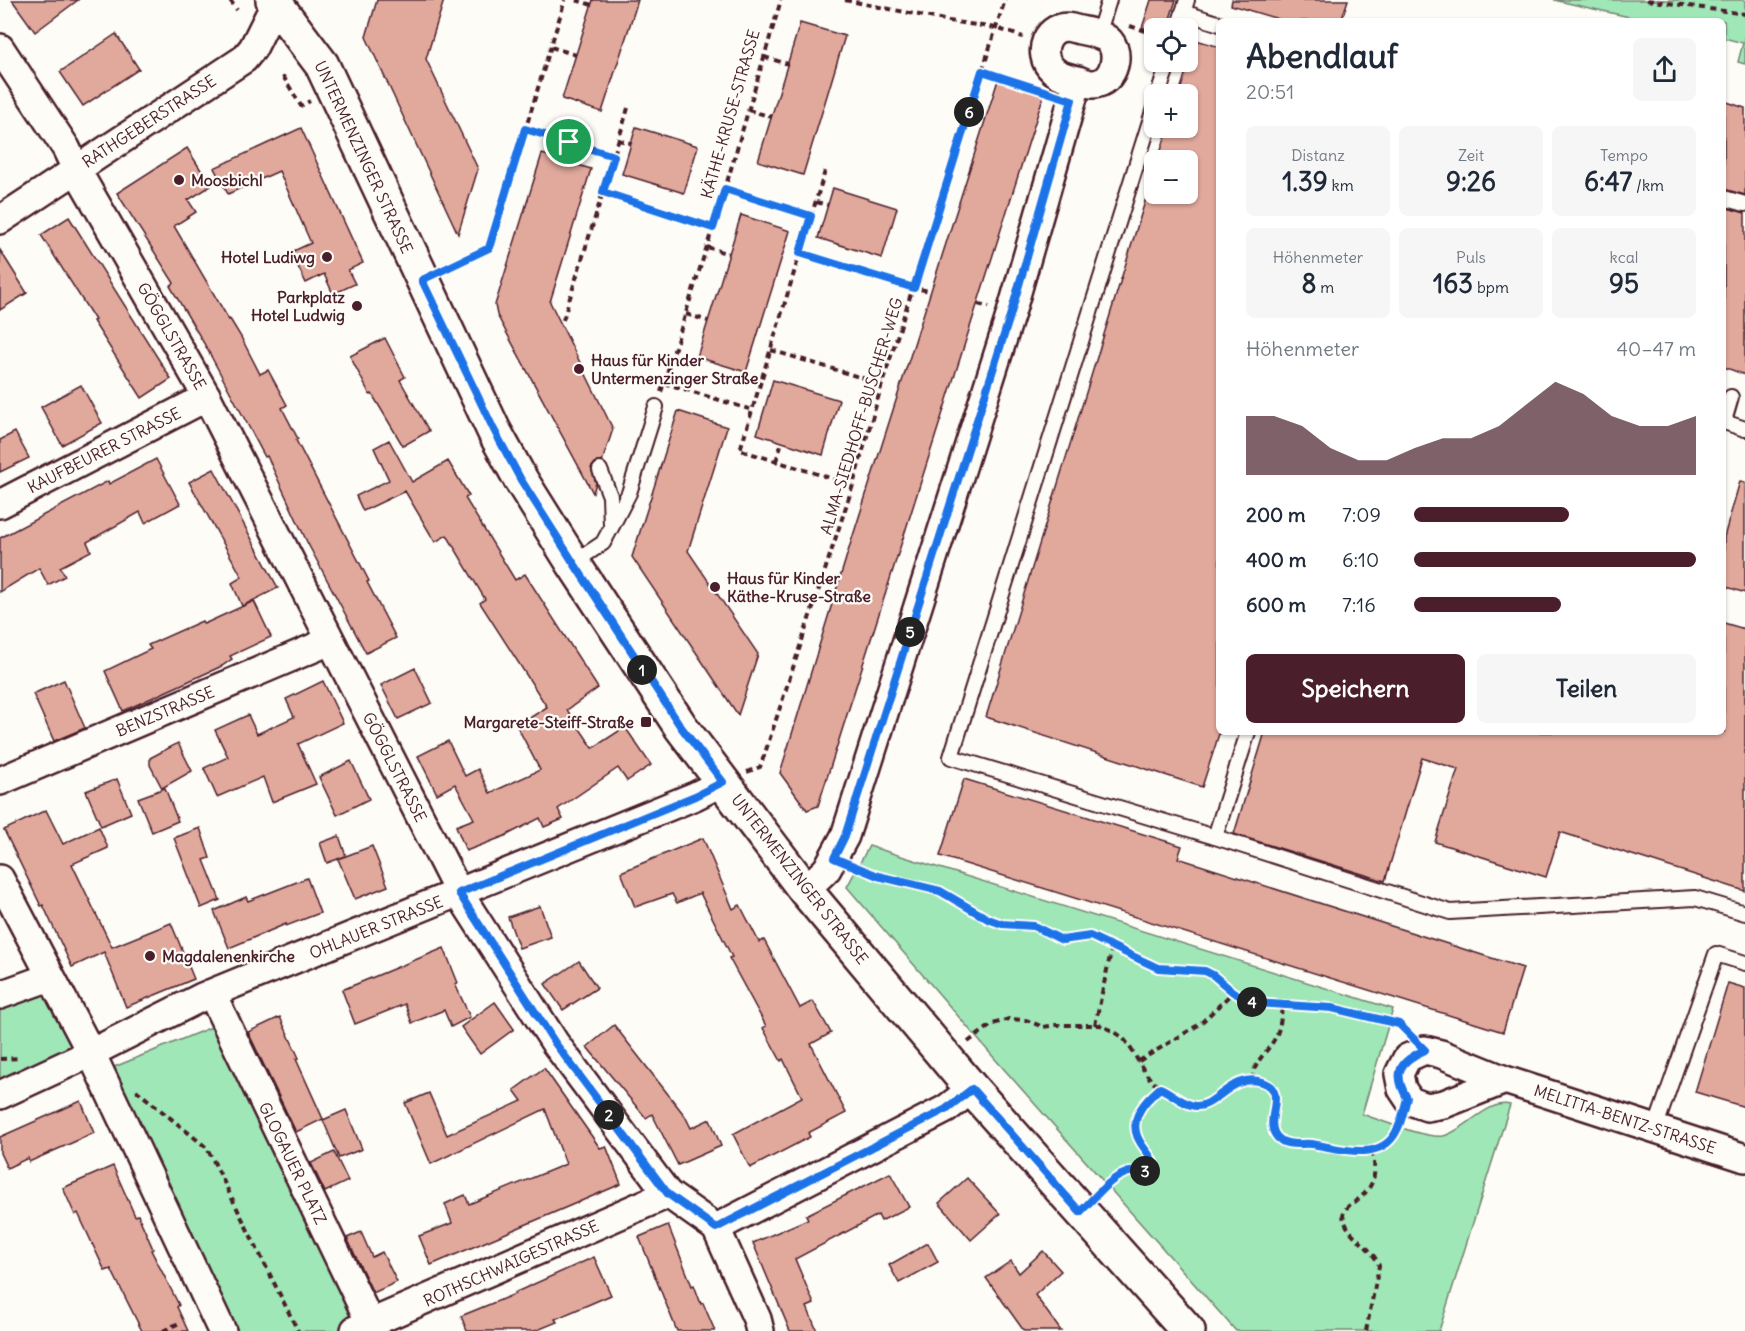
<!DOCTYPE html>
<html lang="de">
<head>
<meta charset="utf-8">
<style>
	body { margin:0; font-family:Delius,sans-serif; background:#f6f6f7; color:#1f2937; height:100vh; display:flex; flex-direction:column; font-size:22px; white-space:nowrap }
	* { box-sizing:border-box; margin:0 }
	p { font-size:20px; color:#747a83 }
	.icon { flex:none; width:33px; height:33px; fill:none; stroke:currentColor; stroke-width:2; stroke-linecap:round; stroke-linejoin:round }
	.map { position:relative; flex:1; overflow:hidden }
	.details { position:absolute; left:1216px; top:18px; width:510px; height:717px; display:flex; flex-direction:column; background:#fff; border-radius:9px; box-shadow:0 2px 4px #0004 }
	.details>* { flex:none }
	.controls { position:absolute; left:1144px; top:18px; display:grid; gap:12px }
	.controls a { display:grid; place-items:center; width:54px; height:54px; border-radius:9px; background:#fff; box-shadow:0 2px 4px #0004; font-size:30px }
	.pin { position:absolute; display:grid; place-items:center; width:51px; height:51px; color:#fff; margin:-26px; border:3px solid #fff; border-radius:50%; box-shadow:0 2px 6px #0007 }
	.km { position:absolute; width:30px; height:30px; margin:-15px; border-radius:50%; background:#222; color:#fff; font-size:16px; line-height:30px; text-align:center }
	.round { display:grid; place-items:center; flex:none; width:63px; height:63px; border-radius:9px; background:#f6f6f7 }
	.summary { display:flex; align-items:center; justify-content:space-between; height:102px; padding:0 30px }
	h1 { font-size:33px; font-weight:700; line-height:45px }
	.metrics { display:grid; grid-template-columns:repeat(3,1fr); gap:9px; height:102px; padding:6px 30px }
	.metrics div { display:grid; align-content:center; border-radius:9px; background:#f6f6f7; text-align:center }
	.metrics b { font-size:26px; font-weight:700 }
	.metrics small { font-size:16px; font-weight:400 }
	.metrics p { font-size:16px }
	.chart { height:168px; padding:12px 30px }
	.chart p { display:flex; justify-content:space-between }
	.chart svg { width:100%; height:108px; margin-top:6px; fill:#4a1f2b; opacity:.7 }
	.primary-button { display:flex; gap:12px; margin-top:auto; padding:12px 30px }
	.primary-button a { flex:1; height:69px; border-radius:9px; background:#4a1f2b; color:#fff; font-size:24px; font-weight:700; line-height:69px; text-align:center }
	.primary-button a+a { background:#f6f6f7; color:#1f2937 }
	ul { padding:0 30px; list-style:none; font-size:20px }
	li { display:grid; grid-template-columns:96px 72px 1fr; align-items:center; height:45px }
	li i { height:15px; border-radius:8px; background:#4a1f2b }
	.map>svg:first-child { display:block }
	.green { fill:#9fe7b6; stroke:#748370; stroke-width:1.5 }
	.building { fill:#e1a89c; stroke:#4a1f2b; stroke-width:1.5 }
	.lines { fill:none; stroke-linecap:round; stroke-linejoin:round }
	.service-casing { stroke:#4a1f2b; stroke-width:18 }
	.minor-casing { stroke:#4a1f2b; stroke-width:32 }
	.tertiary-casing { stroke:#4a1f2b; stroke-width:38 }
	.path { stroke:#4a1f2b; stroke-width:4; stroke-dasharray:6 4.5; stroke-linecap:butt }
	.service { stroke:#fdfcf7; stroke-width:14 }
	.minor { stroke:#fdfcf7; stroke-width:27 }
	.tertiary { stroke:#fdfcf7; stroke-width:33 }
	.route-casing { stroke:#fff; stroke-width:12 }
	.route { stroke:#1a73e8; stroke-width:8 }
	.poi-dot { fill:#4a1f2b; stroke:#fdfcf7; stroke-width:2 }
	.labels { text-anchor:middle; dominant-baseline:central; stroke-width:4.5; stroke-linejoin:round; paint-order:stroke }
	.street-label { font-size:16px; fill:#4a1f2b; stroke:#fdfcf7 }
	.poi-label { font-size:16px; font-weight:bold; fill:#4a1f2b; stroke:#fdfcf7; text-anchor:start }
</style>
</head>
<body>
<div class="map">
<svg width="1745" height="1331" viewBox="0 0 1745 1331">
	<rect width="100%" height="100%" fill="#fdfcf7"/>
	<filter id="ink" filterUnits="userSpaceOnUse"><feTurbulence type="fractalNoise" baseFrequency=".0167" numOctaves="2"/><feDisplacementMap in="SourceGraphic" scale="12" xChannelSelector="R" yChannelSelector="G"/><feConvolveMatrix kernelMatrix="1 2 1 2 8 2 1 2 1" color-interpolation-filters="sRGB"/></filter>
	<g filter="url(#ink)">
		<g class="green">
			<path d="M1554,0H1745V64L1738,62L1743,43L1724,38V21H1647Z"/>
			<path d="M869,846L1393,1009L1362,1114C1380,1120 1426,1139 1443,1136C1465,1131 1488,1099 1510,1105L1439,1331H1236L995,1059L847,887Z"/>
			<path d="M44,989L76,1048L0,1083V1004Z"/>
			<path d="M214,1026L363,1331H230L107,1070Z"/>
		</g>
		<g class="building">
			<path d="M12,0H78L35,32Z"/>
			<path d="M377,0H444L426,59L478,169L458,234L366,37Z"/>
			<path d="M593,0H638L602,112L562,99Z"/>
			<path d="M1151,0H1176L1167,28H1142Z"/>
			<path d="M1232,0H1348L1341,21H1285L1231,5Z"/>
			<path d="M800,23L845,36L803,175L758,161Z"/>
			<path d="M116,34L139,69L83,106L60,72Z"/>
			<path d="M1196,40L1220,47V731L1202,787L986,717L1155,169V194H1188V160H1158L1168,128H1188V94H1179Z"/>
			<path d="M998,80L1044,94L818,806L807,810L780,773L851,542Z"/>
			<path d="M1724,101L1745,108V195L1724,189Z"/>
			<path d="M636,127L698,146L684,193L622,174Z"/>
			<path d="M301,128L363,263L348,270L355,284L333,294L324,274L306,283L291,252L311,243L279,171L228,194L214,168Z"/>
			<path d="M187,148L211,186L188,200L196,212L174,226L229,320L230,319L241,337L260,374L268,370L287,405L282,408L298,439L296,440L369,581L367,582L396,638L366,653L307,542L267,456L265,457L205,345L170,286L174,283L117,193Z"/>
			<path d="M542,154L591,169L550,302L613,429L602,462H596L591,468L596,483L593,493L497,315L495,305Z"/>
			<path d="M833,188L897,208L882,258L818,238Z"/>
			<path d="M1724,207L1745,213V375L1724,367Z"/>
			<path d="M741,215L790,231L746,372L697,357Z"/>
			<path d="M69,217L171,379L142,398L93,321L95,320L41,235Z"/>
			<path d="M0,250L27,293L0,310Z"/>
			<path d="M385,338L405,377L400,380L429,431L403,446L372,394L370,395L350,356Z"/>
			<path d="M773,380L839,400L823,455L757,434Z"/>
			<path d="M81,385L102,423L62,445L41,407Z"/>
			<path d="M678,411L727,427L688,551L758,654L738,715L632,557Z"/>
			<path d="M15,432L29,458L0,472V440Z"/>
			<path d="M389,440L412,482L448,461L469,496L465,498L515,580L525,574L598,688L567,710L593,748L625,727L651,765L627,781L618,768L558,809L563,819L544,827L540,818L505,836L466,851L456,826L474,819L455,784L437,794L418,756L448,741L465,776L478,769L490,793L540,770L517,726L547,707L480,603L485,599L447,535L435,542L405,491L363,511L356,496L389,480L374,448Z"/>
			<path d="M156,459L180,504L145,523L140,512L87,542L91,551L60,567L65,576L48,585L39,568L0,592V538L108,481L109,484Z"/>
			<path d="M214,469L278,588L242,606L232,583L242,577L189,482Z"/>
			<path d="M1740,481L1745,482V593L1724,586V537Z"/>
			<path d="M254,601L271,637L230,656L232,659L222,666L123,711L105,671L151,649L148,645L202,621L204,624Z"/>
			<path d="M1724,623L1745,629V891L1560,832L1546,877L1435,842L1458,769L1422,758L1385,881L1234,834L1265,732H1724Z"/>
			<path d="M415,668L432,703L398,719L381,685Z"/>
			<path d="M64,680L85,728L54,741L33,694Z"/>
			<path d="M323,681L343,723L298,744L316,784L272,802L263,777L217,797L204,768L228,757L215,730L248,715L257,734L294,717L286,699Z"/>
			<path d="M178,743L192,771L162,788L150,765V758Z"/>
			<path d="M351,761L369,799L337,815L319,777Z"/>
			<path d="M117,779L131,813L101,826L86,791Z"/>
			<path d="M964,779L1182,846L1178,858L1523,968L1503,1032L940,856Z"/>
			<path d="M165,788L178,821L152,832L138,798Z"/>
			<path d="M46,810L63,844L99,827L108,848L72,864L112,947L171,923L194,979L126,1007L104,952L72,967L43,905L41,906L4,830Z"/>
			<path d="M200,828L210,858L204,860L220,900L201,908L174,838Z"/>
			<path d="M339,836L346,856L327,863L320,843Z"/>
			<path d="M703,838L733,909L740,905L759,942L764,940L800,1008L813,1001L831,1033L811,1044L846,1113L808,1133L810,1137L750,1168L733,1134L802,1097L783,1059L781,1061L763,1028L766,1026L729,958L732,957L700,893L677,903L672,894L635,907L621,872Z"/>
			<path d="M372,846L388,886L355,899L338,859Z"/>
			<path d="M307,878L320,913L286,926V924L229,948L214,911L246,897L248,901Z"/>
			<path d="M540,906L551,937L519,948L508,917Z"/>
			<path d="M444,948L458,983L455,984L470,1017L451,1027L444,1010L412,1023L405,1004L355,1024L342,990Z"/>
			<path d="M579,961L597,988L563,1010L545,984Z"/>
			<path d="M1728,983L1745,988V1107L1695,1092Z"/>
			<path d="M495,1002L514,1029L480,1054L461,1027Z"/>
			<path d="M280,1017L299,1058L296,1059L323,1119L296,1132L248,1032Z"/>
			<path d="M614,1025L685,1116L691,1128L710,1119L721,1146L678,1165L652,1114L646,1118L587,1047Z"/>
			<path d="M544,1068L600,1148L606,1146L621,1184L431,1265L419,1236L452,1223L445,1204L465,1195L469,1204L566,1164L545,1109L431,1164L405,1103L429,1093L447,1135L522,1101L514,1090Z"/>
			<path d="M81,1101L94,1133L29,1162L28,1158L7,1168L0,1153V1137Z"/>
			<path d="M346,1110L362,1149L339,1158L323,1120Z"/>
			<path d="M334,1152L348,1181L325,1192L311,1163Z"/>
			<path d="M113,1166L135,1216L138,1215L153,1249L151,1250L179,1305L177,1307L188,1331H142L111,1269L105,1271L78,1213L75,1215L63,1188Z"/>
			<path d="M890,1173L909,1207L881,1221L878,1215L795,1259L814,1304L807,1307L817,1331H790L753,1243L808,1219L806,1215Z"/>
			<path d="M967,1178L1000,1214L971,1240L939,1203Z"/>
			<path d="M668,1225L692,1286L694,1285L701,1304L703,1303L715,1331H677L639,1237Z"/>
			<path d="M361,1232L372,1257L382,1252L397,1282L373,1293L347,1238Z"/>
			<path d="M928,1243L938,1262L899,1283L889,1265Z"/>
			<path d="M1043,1251L1061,1271L1035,1295L1061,1331H1024L986,1278L1011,1261L1019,1273Z"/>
			<path d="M594,1257L611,1295L555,1319L557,1322L535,1331H467L461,1316L515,1294L514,1293Z"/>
		</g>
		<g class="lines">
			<g class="service-casing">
				<g id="service">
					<path d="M1183,12L1220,24"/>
					<path d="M1178,28L1187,0"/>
					<path d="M1098,35L1109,0"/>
					<path d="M1158,94L1169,62"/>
					<path d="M1155,105L951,757L1215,837L1450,912L1695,898L1745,913"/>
					<path d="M1724,198L1745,204"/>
					<path d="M1724,421L1731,397"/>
					<path d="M1724,422L1745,429"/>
					<path d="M600,470L610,496L611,526"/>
					<path d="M573,563L603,543L611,528L629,493L656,407"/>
					<path d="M1215,837L1248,732"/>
					<path d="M1655,1129L1716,954L1745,963"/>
				</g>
			</g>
			<g class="minor-casing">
				<g id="minor">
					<path d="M0,48L66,148L76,169L207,397L459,893L555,1043L668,1194L716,1228L757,1319L760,1331"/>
					<path d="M0,220L244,59L253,48L277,0"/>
					<path d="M0,504L207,397"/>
					<path d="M0,781L330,641"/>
					<path d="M0,879L91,1053L222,1331"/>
					<path d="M805,890L827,869L845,836L1011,313L1078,80C1083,82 1088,84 1092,84C1115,85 1124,47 1104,37C1094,32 1082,31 1072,28C1047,22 1035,54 1053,70C1059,76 1070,78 1078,80"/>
					<path d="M212,994L374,1331"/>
					<path d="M0,995L50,977"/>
					<path d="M1505,1080L1444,1104L1427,1107L1410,1101L1402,1089L1399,1074L1407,1058L1425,1050L1441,1054L1505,1080L1745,1158"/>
					<path d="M0,1095L91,1053L202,997L695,796L723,782"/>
					<path d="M716,1228L946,1109L972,1089"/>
					<path d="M355,1330L668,1194"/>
				</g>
			</g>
			<g class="tertiary-casing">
				<path id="tertiary" d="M273,0L322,65L494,431L521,480L573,563L681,727L805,890L972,1089L1188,1331"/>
			</g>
			<g class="path">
				<path d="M230,0L237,10"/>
				<path d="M576,0L592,5"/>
				<path d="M845,0L949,21L996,28L1023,37"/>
				<path d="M1647,0L1745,14"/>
				<path d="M1130,26L1155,34"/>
				<path d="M551,47L576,55"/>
				<path d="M764,57L788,64"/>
				<path d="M982,71L1036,88"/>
				<path d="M283,76L301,106L310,101"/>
				<path d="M628,108L603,192L713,228"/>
				<path d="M748,110L772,117"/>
				<path d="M525,129L614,156"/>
				<path d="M618,140L631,143"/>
				<path d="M825,171L740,450L853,485"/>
				<path d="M725,189L811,216"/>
				<path d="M816,202L828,205"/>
				<path d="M707,247L729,254"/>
				<path d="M800,253L914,288L930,291"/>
				<path d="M447,268L489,248L565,0"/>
				<path d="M978,304L989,307"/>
				<path d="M686,314L708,321"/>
				<path d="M563,320L603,192"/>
				<path d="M771,350L882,384"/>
				<path d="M664,383L752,410"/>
				<path d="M661,392L725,189L781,0"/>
				<path d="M776,461L782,442"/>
				<path d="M747,772L760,767L766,750L853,485L882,384L1005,0"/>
				<path d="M854,867L878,876L940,891L995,922L1009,925L1034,926L1062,940L1090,936L1158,968L1205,971L1213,975L1233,992L1254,1003L1332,1008L1399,1024L1407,1033"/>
				<path d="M1095,1025L1112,947"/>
				<path d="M968,1042L993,1024L1009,1019L1026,1020L1043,1027L1056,1025H1100L1115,1032L1123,1038C1135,1052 1141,1070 1154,1083C1159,1088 1167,1091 1174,1094C1180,1098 1186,1104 1193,1106C1213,1111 1234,1069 1264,1082C1288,1093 1264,1118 1276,1135C1284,1147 1301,1143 1314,1145C1347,1150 1387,1163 1400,1121"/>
				<path d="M0,1059L19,1058"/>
				<path d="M1139,1061L1200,1024L1233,992"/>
				<path d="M1252,1080C1255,1057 1269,1053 1277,1034C1281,1024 1281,1015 1282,1005"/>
				<path d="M136,1090L207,1148L298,1331"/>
				<path d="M1100,1193C1107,1186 1115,1177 1125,1173C1133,1170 1146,1174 1152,1167C1159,1157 1128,1141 1137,1117C1141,1105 1151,1096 1160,1088"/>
				<path d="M163,1331L181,1322"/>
				<path d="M1366,1331L1379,1266C1372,1245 1346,1237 1343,1215C1345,1207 1350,1205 1356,1201C1375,1187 1378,1172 1371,1150"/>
			</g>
			<use href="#service" class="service"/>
			<use href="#minor" class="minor"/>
			<use href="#tertiary" class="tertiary"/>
		</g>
	</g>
	<g class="lines" filter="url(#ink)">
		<g class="route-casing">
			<path id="route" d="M982,71L1072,100L1011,313L845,836L834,858L878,876L940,891L988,919L1002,924L1034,926L1062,940L1090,936L1158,968L1205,971L1213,975L1233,992L1254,1003L1332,1008L1399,1024L1425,1050C1400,1061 1392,1072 1407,1098C1404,1109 1402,1122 1396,1132C1380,1163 1337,1148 1312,1144C1300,1143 1286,1147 1277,1137C1262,1120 1290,1091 1262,1082C1232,1072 1217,1107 1196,1106C1186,1106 1170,1092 1160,1088C1151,1096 1141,1105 1137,1117C1128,1142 1158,1156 1152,1166C1147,1174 1134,1170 1126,1173C1108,1179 1094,1199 1080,1212L972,1089L946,1109L716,1228L668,1194L555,1043L459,893L695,796L723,782L681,727L573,562L521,480L494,430L422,280L489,248L525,129L614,156L603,192L713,228L725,189L811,216L800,253L914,288Z"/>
		</g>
		<use href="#route" class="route"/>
	</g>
	<g class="poi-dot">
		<circle cx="179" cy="180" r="6"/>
		<circle cx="327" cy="257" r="6"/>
		<circle cx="357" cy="306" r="6"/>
		<circle cx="579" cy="369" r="6"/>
		<circle cx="715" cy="587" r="6"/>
		<rect x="640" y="716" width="12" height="12" rx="3"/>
		<circle cx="150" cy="956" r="6"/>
	</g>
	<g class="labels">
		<g class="street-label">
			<text transform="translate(730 114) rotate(-74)">KÄTHE-KRUSE-STRASSE</text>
			<text transform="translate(149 121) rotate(-33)">RATHGEBERSTRASSE</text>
			<text transform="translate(364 157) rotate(65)">UNTERMENZINGER STRASSE</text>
			<text transform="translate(172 336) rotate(60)">GÖGGLSTRASSE</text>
			<text transform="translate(861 416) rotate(-73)">ALMA-SIEDHOFF-BUSCHER-WEG</text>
			<text transform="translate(104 450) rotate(-27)">KAUFBEURER STRASSE</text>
			<text transform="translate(165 711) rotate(-23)">BENZSTRASSE</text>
			<text transform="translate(395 767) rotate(63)">GÖGGLSTRASSE</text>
			<text transform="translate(800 879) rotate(52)">UNTERMENZINGER STRASSE</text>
			<text transform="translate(376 927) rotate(-22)">OHLAUER STRASSE</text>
			<text transform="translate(1625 1119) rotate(18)">MELITTA-BENTZ-STRASSE</text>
			<text transform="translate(293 1163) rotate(64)">GLOGAUER PLATZ</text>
			<text transform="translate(511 1263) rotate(-24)">ROTHSCHWAIGESTRASSE</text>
		</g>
		<g class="poi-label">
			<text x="191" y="180">Moosbichl</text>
			<text x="315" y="257" text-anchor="end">Hotel Ludiwg</text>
			<text x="345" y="297" text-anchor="end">Parkplatz<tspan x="345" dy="18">Hotel Ludwig</tspan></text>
			<text x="591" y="360">Haus für Kinder<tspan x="591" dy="18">Untermenzinger Straße</tspan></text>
			<text x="727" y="578">Haus für Kinder<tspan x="727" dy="18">Käthe-Kruse-Straße</tspan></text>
			<text x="634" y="722" text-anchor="end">Margarete-Steiff-Straße</text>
			<text x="162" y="956">Magdalenenkirche</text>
		</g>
	</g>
</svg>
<div class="controls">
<a><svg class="icon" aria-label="locate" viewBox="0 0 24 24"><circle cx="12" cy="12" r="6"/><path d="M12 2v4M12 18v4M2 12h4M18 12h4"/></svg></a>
<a>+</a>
<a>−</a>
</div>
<div class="pin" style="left:569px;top:142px;background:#1e9e55"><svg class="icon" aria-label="arrive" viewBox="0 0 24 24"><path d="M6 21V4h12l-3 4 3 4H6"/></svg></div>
<b class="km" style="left:642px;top:670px">1</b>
<b class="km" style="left:609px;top:1115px">2</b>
<b class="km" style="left:1145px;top:1171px">3</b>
<b class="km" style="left:1252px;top:1002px">4</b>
<b class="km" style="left:910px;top:632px">5</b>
<b class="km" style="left:969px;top:112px">6</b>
<section class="details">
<div class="summary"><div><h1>Abendlauf</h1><p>20:51</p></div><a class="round"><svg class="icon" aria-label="share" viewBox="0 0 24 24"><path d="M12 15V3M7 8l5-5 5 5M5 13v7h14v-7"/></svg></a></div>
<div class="metrics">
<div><p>Distanz</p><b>1.39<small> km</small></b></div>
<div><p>Zeit</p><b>9:26</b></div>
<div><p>Tempo</p><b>6:47<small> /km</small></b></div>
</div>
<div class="metrics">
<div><p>Höhenmeter</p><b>8<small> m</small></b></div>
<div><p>Puls</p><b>163<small> bpm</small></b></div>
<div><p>kcal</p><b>95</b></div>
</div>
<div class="chart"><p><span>Höhenmeter</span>40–47 m</p>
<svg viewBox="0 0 160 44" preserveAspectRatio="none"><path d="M0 44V20L10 20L20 24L30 33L40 38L50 38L60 33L70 29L80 29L90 24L100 15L110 6L120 11L130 20L140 24L150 24L160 20V44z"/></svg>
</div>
<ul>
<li><b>200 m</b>7:09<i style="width:55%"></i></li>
<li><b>400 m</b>6:10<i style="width:100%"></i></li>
<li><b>600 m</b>7:16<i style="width:52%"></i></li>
</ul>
<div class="primary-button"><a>Speichern</a><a>Teilen</a></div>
</section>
</div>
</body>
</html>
